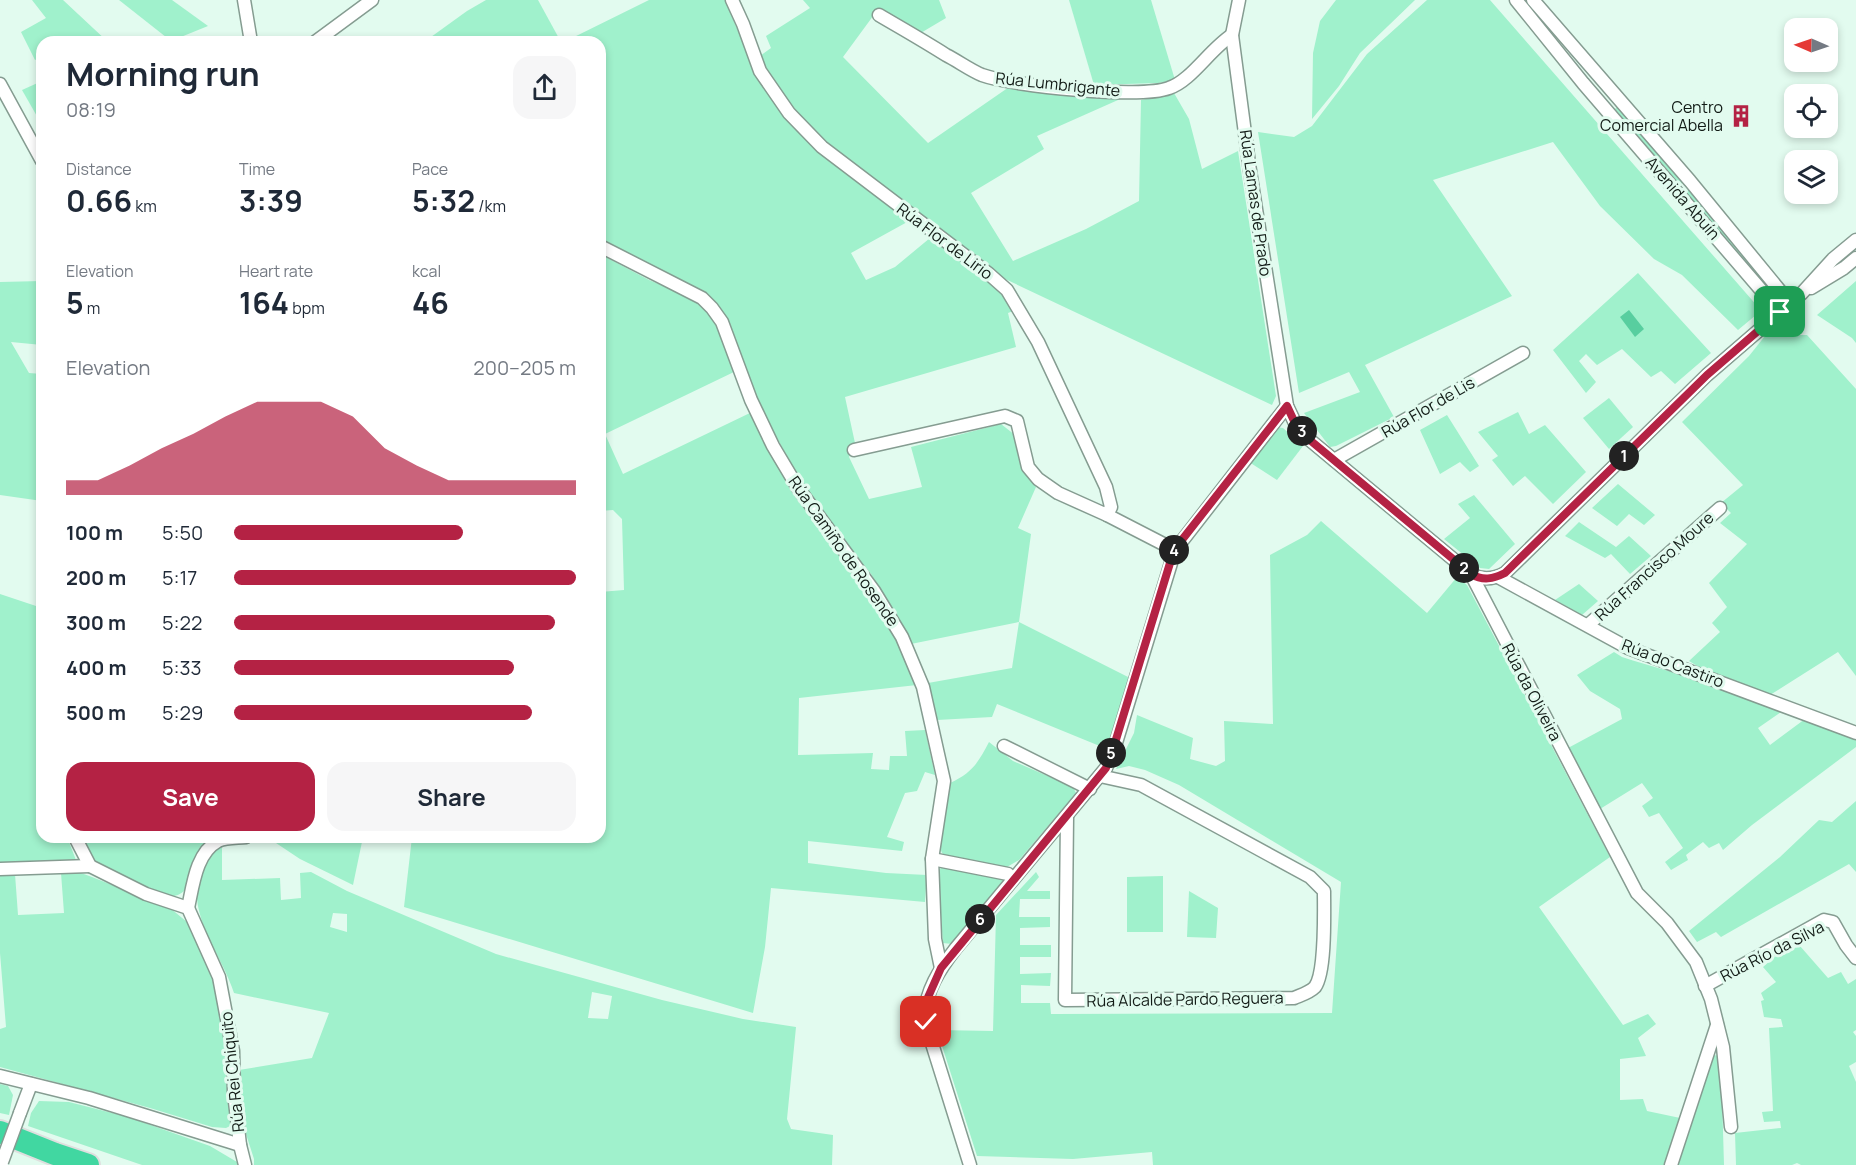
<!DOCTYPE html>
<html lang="en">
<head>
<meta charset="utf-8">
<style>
	body { margin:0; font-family:Manrope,sans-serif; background:#f6f6f7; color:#1f2937; height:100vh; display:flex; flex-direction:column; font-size:22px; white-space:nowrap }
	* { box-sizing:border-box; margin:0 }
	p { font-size:20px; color:#747a83 }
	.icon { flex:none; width:33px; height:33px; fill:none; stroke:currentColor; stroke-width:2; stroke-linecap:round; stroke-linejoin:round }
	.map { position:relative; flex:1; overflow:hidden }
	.sheet { position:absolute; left:36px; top:36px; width:570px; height:807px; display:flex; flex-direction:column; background:#fff; border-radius:18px; box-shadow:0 3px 9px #0003 }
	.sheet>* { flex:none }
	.needle { width:39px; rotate:272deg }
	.buttons { position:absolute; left:1784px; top:18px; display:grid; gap:12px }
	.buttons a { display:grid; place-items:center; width:54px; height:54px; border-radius:12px; background:#fff; box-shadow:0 3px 9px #0003; font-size:30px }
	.pin { position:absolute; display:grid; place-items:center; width:51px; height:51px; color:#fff; margin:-26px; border-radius:12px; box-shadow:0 3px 9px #0006 }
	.km { position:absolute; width:30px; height:30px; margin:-15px; border-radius:50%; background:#222; color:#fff; font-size:16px; line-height:30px; text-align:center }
	.round { display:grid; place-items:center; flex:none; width:63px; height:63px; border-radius:18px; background:#f6f6f7 }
	.headline { display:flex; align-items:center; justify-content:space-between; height:102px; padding:0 30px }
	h1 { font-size:33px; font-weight:700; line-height:45px }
	.stats { display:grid; grid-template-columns:repeat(3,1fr); gap:9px; height:102px; padding:6px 30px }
	.stats div { display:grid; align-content:center }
	.stats b { font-size:30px; font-weight:700 }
	.stats small { font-size:16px; font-weight:400 }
	.stats p { font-size:16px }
	.chart { height:168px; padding:12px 30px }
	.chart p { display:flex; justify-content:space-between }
	.chart svg { width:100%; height:108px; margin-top:6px; fill:#b42244; opacity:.7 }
	.action { display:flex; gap:12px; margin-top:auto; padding:12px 30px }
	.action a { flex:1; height:69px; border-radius:18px; background:#b42244; color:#fff; font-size:24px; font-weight:700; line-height:69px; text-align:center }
	.action a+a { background:#f6f6f7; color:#1f2937 }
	ul { padding:0 30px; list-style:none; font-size:20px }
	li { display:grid; grid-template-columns:96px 72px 1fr; align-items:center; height:45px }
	li i { height:15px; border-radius:8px; background:#b42244 }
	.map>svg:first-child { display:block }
	.green { fill:#a0f1cc; fill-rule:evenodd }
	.water { fill:#58ce9f }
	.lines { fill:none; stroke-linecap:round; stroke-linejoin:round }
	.street-casing { stroke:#859c91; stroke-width:15 }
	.highway-casing { stroke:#dedfde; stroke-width:26 }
	.street { stroke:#fff; stroke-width:12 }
	.highway { stroke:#41d7a1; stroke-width:22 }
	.street-bridge-casing { stroke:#859c91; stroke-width:15; stroke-linecap:butt }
	.street-bridge { stroke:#fff; stroke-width:12 }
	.route-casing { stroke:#fff; stroke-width:12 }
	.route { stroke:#b42244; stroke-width:8 }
	.labels { text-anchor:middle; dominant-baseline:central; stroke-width:6; stroke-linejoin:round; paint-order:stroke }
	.street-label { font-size:16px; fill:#121b16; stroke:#e2fbef }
	.poi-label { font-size:16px; fill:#121b16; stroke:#e2fbef; text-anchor:end }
</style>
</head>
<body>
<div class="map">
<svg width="1856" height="1165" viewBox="0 0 1856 1165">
	<rect width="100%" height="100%" fill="#e2fbef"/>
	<g class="green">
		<path d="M32,0H63L108,42H42V57L35,60L21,32L46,18Z"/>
		<path d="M119,0H172L208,26L171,41Z"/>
		<path d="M486,0H538L561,42H424L467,11Z"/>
		<path d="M649,0H725L759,81L791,123L825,158L909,221L851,253L866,280L895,267L930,238L1002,292L1016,310L1008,313L1016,347L845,397L855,443L849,457L869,499L922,487L911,447L1001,424L1015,435L1025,472L1036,487L1018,528L1031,534L1019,622L1130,678L1107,749L997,704L992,717L937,720L928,683L1012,668L1019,622L911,644L871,574L826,520L806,490L758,404L730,329L717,303L688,284L600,243V42H564Z"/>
		<path d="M803,0H939L946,18L919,34L876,12L843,57L928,143L1012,85L1127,96L1037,136L1044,149L971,193L1013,261L1086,229L1139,201L1141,100L1174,93L1189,119L1202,169L1238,151L1276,396L1272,405L1003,278L820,140L779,92L760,56L771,48L766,36L810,8Z"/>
		<path d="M1069,0H1151L1175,80L1158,83L1094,85Z"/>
		<path d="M1336,0H1415L1360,53L1339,86L1312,119L1313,53L1320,21Z"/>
		<path d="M1427,0H1490L1759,308L1756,315L1738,330L1682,275L1654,259L1600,206L1553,142L1433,180L1512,296L1365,365L1394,417L1336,446L1330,447L1304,413L1360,392L1349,372L1299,393L1258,132L1294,137L1312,126L1367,54Z"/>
		<path d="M42,81V125L22,90Z"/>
		<path d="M1617,107L1683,182L1680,185L1615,109Z"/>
		<path d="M1689,189L1766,280L1763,282L1686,192Z"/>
		<path d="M600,254L649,280L697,300L720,326L736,371L605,434L623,474L752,412L874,598L901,644L917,685L799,698L798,755L873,753L871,769L889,770L890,756H907L905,731L925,730L935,775L925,772L917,791L905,793L887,837L904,842L902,851L808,841V863L886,873L927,875L925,902L771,888L765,947L753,1013L404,907L412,837H600V592L624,590L622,519L613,510L600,511Z"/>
		<path d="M1638,273L1711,353L1675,384L1661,371L1651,377L1622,349L1597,365L1586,354L1579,361L1596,382L1586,393L1553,350Z"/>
		<path d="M42,281V345L11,342L29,373L42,374V501L0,495V282Z"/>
		<path d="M1856,281V343L1852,338L1817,315Z"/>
		<path d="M1782,335H1807L1856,389V676L1838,652L1770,695L1704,670L1689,661L1720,632L1712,623L1727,607L1709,583L1747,544L1720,523L1731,513L1721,503L1743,485L1682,422L1749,356L1765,336Z"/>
		<path d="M1609,398L1633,427L1609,449L1583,418Z"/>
		<path d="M1518,412L1529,434L1545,425L1586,472L1553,504L1525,476L1513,486L1492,460L1498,456L1478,432Z"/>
		<path d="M1447,415L1479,466L1470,472L1460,462L1440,474L1420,430Z"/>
		<path d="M1277,427L1283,428L1303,446L1277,480L1249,462Z"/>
		<path d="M1618,484L1655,515L1644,525L1629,514L1617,526L1592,508Z"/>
		<path d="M1474,495L1515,544L1489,569L1480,568L1444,539L1470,518L1458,504Z"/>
		<path d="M1321,521L1427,613L1457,577L1467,585L1610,857L1539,907L1623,1025L1648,1014L1656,1024L1638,1038L1646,1056L1620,1059V1100L1643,1099L1647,1111L1685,1119L1670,1165H1153L1152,1152L1073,1159L977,1156L937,1030L993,1031L996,915L1036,872L1039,877L1027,891H1050V899H1020L1019,917H1050V927L1020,928V945H1051V957H1020V974L1051,973L1050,986L1021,985V1003H1050L1051,1014H1055L1332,1013L1341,882L1179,785L1145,770L1129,766L1116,769L1134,733L1137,715L1193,738L1190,759L1216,766L1225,761L1224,721L1273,724L1270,555L1307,535Z"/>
		<path d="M1579,522L1616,547L1629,536L1651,556L1630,574L1611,554L1605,558L1565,536Z"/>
		<path d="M1579,584L1598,601L1582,615L1555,600Z"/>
		<path d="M0,594L42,608C42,629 44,651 42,673C39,705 32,737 42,769V837H67L76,860L0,864Z"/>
		<path d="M1614,652L1622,657C1676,675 1732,684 1781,712L1758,728L1770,745L1805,719L1856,740V747L1752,825L1723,850L1719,843L1709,848L1703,842L1686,855L1688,860L1671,870L1665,862L1683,848L1659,813L1649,817L1642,806L1653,798L1642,783L1600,809L1568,748L1622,719L1620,709L1590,691L1577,675Z"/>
		<path d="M989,742L1013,761L1073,787L1076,793L1019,860L1007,867H994L948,857L942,853L939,845L950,783C972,773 978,763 989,742Z"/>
		<path d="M1856,801V872L1849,864L1721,937L1716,932L1697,942L1689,931L1780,857L1819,820L1832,822Z"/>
		<path d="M82,837H216C189,848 199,876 184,891C181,894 176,896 172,896C162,896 106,872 98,865C91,859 86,845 82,837Z"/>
		<path d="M272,837H363L353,885L300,859L273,841Z"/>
		<path d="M222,845V880L280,878L281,900L301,898L300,873L311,872L347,891L496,954L662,1000L743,1019L796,1027L787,1119L791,1129L833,1135L832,1165H254V1159L246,1134L239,1070L312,1058L329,1013L234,993C223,958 193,923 197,885C198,875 204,864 207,853ZM333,913L347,914V932L330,927ZM592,992L612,996L608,1019L588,1018Z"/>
		<path d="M944,866L1003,878L1004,882L952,944L943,943L937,871Z"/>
		<path d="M61,873H81L92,877L170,908L187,922L197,938L214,982L224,1023L234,1124L226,1128L212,1127L150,1108L0,1067V1029L6,1027L0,953V876L15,874L18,915L64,913Z"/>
		<path d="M1163,876V932H1127V877Z"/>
		<path d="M1189,891L1218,908L1216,938L1187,937Z"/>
		<path d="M1800,946L1828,978L1841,972L1848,984L1856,979V1030L1853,1032L1856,1036V1062L1849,1066L1856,1082V1165H1801L1797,1163L1792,1165H1736L1735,1133L1781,1128L1780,1121L1764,1122L1762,1112L1773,1111L1769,1028L1783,1027L1781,1019L1764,1017L1761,1001L1764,1000L1761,993L1776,982L1763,967L1778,954Z"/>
		<path d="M1716,1055L1720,1058L1721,1063L1724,1165H1676L1711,1058Z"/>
		<path d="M0,1084L8,1086L13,1095L9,1115L0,1113Z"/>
		<path d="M39,1101L69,1102L128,1117L210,1146L237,1162L238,1165H142L28,1126L31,1113Z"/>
	</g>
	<path class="water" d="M1629,310L1644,329L1635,337L1620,317Z"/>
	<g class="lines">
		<g class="street-casing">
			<g id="street">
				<path d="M244,0L251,42"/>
				<path d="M732,0L743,24L760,71L789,113L822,147L989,274L1007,290L1038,342L1106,487L1111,507L1107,515"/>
				<path d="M1239,0L1232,35L1250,171L1287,406L1295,423L1311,441L1471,574L1637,893L1667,923L1696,962L1711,999L1723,1047L1731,1127"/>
				<path d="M1516,0L1583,83L1780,312"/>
				<path d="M1533,0L1690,181L1790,303"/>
				<path d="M879,15C901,28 924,41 946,55C958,61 970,70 982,75C1012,86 1141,99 1169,88C1191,81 1210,49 1232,35"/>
				<path d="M315,42L372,0"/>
				<path d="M0,84L42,161"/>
				<path d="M600,246L702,298L712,308L722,322L751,400L773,446L798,488L874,591L902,637L923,687L944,781L932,859L935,939L941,968"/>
				<path d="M1811,288L1844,268L1856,258"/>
				<path d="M854,450L1005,416L1017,421L1028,467L1038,479L1058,493L1107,515L1175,550"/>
				<path d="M1334,460L1523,353"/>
				<path d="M1471,574C1483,581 1494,579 1505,573L1707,375L1802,293L1833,259L1856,240"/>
				<path d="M1498,577L1628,648L1856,733"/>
				<path d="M1588,625L1720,508"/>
				<path d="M1004,746L1090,789"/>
				<path d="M1067,817L1065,1000L1294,998C1301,995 1309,993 1315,987C1326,972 1324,911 1324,891L1310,877L1141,785L1100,776"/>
				<path d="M75,837L90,866L146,894L188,908L219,977L233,1051L234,1093L240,1145L245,1165"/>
				<path d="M932,859L1008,874L1013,879"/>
				<path d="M0,869L90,866"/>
				<path d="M188,908C193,885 196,853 218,841C226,837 238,838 246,837"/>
				<path d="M1705,986L1824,920L1833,922L1846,945L1856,958"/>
				<path d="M0,1076L89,1098L240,1145"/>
				<path d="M20,1113L31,1084"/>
				<path d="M970,1165L924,1018C926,990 939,970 956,948L1106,768L1115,746L1175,550L1287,406"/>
				<path d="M1671,1165L1717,1025"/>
			</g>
		</g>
		<g class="highway-casing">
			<path id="highway" d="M0,1132L55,1154L88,1165"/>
		</g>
		<use href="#street" class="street"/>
		<use href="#highway" class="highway"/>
		<g class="street-bridge-casing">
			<path id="street-bridge" d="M2,1162L20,1113"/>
		</g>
		<use href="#street-bridge" class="street-bridge"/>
	</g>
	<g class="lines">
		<g class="route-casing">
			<path id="route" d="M926,1022L925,1004L941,968L1106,768L1114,746L1174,550L1287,406L1295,423L1311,441L1471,574C1483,581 1493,579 1505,573L1707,375L1780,312"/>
		</g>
		<use href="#route" class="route"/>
	</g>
	<defs>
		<g id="building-bare" transform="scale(1.8)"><path d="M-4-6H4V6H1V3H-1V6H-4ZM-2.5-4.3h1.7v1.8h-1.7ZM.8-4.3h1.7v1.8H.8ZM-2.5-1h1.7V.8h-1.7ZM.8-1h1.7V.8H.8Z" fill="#b42244" stroke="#e2fbef" stroke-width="2.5" paint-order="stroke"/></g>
	</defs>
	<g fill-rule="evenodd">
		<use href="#building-bare" x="1741" y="116"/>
	</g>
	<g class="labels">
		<g class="street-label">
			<text transform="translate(1058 84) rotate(6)">Rúa Lumbrigante</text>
			<text transform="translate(1683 198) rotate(49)">Avenida Abuín</text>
			<text transform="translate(1256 203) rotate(82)">Rúa Lamas de Prado</text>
			<text transform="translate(945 241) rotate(37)">Rúa Flor de Lirio</text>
			<text transform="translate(1428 407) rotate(-30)">Rúa Flor de Lis</text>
			<text transform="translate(844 551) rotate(55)">Rúa Camiño de Rosende</text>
			<text transform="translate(1654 566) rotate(-42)">Rúa Francisco Moure</text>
			<text transform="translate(1673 663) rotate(21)">Rúa do Castiro</text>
			<text transform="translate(1532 692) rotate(62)">Rúa da Oliveira</text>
			<text transform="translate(1772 951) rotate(-27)">Rúa Río da Silva</text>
			<text transform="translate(1185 999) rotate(-1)">Rúa Alcalde Pardo Reguera</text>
			<text transform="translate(232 1072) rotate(-96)">Rúa Rei Chiquito</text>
		</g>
		<g class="poi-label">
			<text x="1723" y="107">Centro<tspan x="1723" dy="18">Comercial Abella</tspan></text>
		</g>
	</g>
</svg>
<div class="buttons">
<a><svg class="needle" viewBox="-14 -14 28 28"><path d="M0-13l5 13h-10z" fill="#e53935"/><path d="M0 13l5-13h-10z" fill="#747a83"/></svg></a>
<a><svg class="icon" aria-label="locate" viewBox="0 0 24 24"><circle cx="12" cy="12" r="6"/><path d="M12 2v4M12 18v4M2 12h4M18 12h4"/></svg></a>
<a><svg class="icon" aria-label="layers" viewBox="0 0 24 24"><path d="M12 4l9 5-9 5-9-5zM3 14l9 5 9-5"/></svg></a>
</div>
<div class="pin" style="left:1780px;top:312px;background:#1e9e55"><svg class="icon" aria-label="arrive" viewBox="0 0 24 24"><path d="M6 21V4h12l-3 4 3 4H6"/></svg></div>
<div class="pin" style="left:926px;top:1022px;background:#d93025"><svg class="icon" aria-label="check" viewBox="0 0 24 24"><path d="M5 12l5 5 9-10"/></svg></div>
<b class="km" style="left:1624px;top:456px">1</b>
<b class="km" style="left:1464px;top:568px">2</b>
<b class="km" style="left:1302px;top:431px">3</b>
<b class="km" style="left:1174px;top:550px">4</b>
<b class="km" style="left:1111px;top:753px">5</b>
<b class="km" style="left:980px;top:919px">6</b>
<section class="sheet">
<div class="headline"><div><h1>Morning run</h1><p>08:19</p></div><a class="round"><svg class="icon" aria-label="share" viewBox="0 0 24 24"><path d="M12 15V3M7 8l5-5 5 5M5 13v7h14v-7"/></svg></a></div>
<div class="stats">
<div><p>Distance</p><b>0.66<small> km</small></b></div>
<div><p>Time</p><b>3:39</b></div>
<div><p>Pace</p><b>5:32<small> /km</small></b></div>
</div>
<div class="stats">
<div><p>Elevation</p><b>5<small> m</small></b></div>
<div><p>Heart rate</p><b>164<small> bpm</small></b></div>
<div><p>kcal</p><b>46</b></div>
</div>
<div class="chart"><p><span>Elevation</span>200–205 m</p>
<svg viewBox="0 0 160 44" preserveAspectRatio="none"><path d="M0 44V38L10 38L20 32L30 25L40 19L50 12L60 6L70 6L80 6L90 12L100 25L110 32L120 38L130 38L140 38L150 38L160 38V44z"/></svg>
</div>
<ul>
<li><b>100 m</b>5:50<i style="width:67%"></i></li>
<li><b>200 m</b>5:17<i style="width:100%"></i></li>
<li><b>300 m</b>5:22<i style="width:94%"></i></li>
<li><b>400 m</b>5:33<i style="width:82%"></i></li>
<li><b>500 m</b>5:29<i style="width:87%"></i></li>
</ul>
<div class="action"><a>Save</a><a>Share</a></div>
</section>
</div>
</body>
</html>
